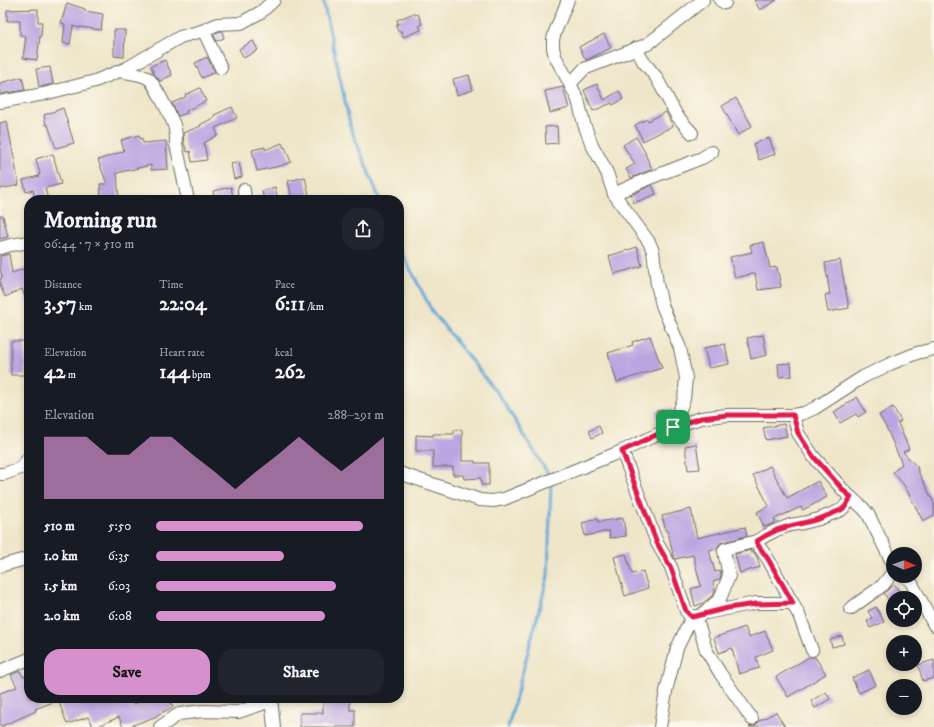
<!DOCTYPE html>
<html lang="en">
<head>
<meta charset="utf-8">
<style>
	body { margin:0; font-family:"IM FELL DW Pica",serif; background:#20242c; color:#f1f3f6; height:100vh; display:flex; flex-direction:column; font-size:15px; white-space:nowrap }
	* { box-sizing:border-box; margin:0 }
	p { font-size:13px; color:#9ea1a6 }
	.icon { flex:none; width:22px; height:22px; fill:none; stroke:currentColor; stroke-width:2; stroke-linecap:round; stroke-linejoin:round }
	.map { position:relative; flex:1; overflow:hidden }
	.panel { position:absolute; left:24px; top:195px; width:380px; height:508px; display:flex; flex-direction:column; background:#171b24; border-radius:16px; box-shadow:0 2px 6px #0003 }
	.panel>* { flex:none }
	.needle { width:26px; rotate:92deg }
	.fabs { position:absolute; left:886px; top:547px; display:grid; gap:8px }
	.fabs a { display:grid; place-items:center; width:36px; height:36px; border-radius:50%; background:#171b24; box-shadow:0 2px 6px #0003; font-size:20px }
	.pin { position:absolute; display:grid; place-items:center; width:34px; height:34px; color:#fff; margin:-17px; border-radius:8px; box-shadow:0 2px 6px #0006 }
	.round { display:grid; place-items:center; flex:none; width:42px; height:42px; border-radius:16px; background:#20242c }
	.headline { display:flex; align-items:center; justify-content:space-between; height:68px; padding:0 20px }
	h1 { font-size:22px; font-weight:800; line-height:30px }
	.stats { display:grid; grid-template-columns:repeat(3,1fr); gap:6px; height:68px; padding:4px 20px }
	.stats div { display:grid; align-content:center }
	.stats b { font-size:20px; font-weight:800 }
	.stats small { font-size:11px; font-weight:400 }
	.stats p { font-size:11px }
	.chart { height:112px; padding:8px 20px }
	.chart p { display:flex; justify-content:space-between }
	.chart svg { width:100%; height:72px; margin-top:4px; fill:#d690ce; opacity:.7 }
	.primary-button { display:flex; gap:8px; margin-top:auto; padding:8px 20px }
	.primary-button a { flex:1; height:46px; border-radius:16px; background:#d690ce; color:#111; font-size:16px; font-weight:800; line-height:46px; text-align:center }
	.primary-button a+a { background:#20242c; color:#f1f3f6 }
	ul { padding:0 20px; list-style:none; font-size:13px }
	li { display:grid; grid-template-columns:64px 48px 1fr; align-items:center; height:30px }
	li i { height:10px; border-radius:5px; background:#d690ce }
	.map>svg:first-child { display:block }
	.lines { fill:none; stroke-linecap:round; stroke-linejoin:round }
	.stream { stroke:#63a7d8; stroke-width:3 }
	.building { fill:#bba6e1 }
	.minor-casing { stroke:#706c62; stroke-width:14 }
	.minor { stroke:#fff; stroke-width:12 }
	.route-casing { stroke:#fff; stroke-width:8 }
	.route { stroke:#e11d48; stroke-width:5 }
</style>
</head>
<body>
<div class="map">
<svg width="934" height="727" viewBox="0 0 934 727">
	<rect width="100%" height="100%" fill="#fbf7ec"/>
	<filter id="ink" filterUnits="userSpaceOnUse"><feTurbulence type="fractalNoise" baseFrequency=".025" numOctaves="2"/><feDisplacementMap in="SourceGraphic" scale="8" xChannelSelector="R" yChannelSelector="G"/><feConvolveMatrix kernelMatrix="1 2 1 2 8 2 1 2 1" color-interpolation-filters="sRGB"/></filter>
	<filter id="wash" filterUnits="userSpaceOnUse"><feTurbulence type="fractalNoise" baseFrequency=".012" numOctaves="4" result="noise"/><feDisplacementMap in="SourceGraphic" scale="16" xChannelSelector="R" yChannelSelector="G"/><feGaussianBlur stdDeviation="0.9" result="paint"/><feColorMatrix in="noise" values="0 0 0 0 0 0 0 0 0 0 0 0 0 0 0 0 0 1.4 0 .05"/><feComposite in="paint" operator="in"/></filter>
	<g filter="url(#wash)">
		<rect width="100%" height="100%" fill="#efe6c9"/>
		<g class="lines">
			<g class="stream">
				<path d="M323,0L351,129L380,200"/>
				<path d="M399,247L432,311L501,398L550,477"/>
				<path d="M508,727L548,576L551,482"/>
			</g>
		</g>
		<g id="blocks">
			<g class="building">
				<path d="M754,0H777L760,10Z"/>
				<path d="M67,3L85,9V11L103,14L101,30L80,27V28L73,26L70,44L63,43L65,24L61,23Z"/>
				<path d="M38,9V22H42L41,36H40L37,60L23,58L26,36L20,35V21H7V10Z"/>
				<path d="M414,13L415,15L418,14L422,24L419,25L421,30L403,37L401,31H398L396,25L398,24L397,20Z"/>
				<path d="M114,30H125L124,57L114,56Z"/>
				<path d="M220,31H222L224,38L217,41L213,34Z"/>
				<path d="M604,34L611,48L586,60L579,47Z"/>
				<path d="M253,41L258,50L244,58L239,49Z"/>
				<path d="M207,57L215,72L202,78L195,63Z"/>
				<path d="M165,60L172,75L160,81L154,74L151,66Z"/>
				<path d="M50,67L53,84L39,87L36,69Z"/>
				<path d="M469,75L473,90L457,95L453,79Z"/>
				<path d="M22,77L25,90L0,94V83Z"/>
				<path d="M597,84L604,100L619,91L623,99L613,105L612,103L593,111L584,90Z"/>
				<path d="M563,87L569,108L550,113L545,91Z"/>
				<path d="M200,88L206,101L186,111L187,113L178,116L172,103L186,97L185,95Z"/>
				<path d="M736,98L752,126L738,135L722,106Z"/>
				<path d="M232,107L237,118L215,128L218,135L204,143L207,160L192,162L190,151L187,152L184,143L183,133L201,126L200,125L215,117L214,115Z"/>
				<path d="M63,108L74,143L56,148L48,125H46L44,115Z"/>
				<path d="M666,112L673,126L643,141L635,125L647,119L648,121Z"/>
				<path d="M7,121L19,185L0,189V123Z"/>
				<path d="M557,126L558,143L546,144L545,127Z"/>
				<path d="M139,135L140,139L142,138L143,143L166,141L168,169L151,170V165L117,173L119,200H101L100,184H107L98,160L124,151L121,140Z"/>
				<path d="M636,137L646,154H645L652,169L631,178L626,169L635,164L623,145Z"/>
				<path d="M769,138L775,154L759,160L753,144Z"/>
				<path d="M282,143L284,148L285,147L291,162L280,166L257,171L252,150L265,147V150Z"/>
				<path d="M53,154L61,184L45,188L48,200H35L33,190L26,192L23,180L39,176L38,175L40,174L36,159Z"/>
				<path d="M239,162L242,177L234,179L231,164Z"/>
				<path d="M305,177L309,195L292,199L288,181Z"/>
				<path d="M652,185L656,194L634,203L631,195Z"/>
				<path d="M231,187L233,197L219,200H215L213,191Z"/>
				<path d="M275,187L278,200H264L262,191Z"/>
				<path d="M0,216H3L8,237L0,239Z"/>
				<path d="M764,242L770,268L777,267L781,287L758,290L755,273L735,278L730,257L752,252L750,245Z"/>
				<path d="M637,247L642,266L614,274L609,256Z"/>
				<path d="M9,254L12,273L29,267V305H28L22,289L5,297L0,285V279L2,278L0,267V256Z"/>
				<path d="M840,260L849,308L828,312L825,295L830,294L825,263Z"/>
				<path d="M763,335L767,355L751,359L747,338Z"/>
				<path d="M650,336L662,368L617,382L608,353L633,345L632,342Z"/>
				<rect x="11" y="341" width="14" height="34"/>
				<path d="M725,344L729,364L709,368L704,348Z"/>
				<path d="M791,363L792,376L779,377L778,364Z"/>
				<path d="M857,397L866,412L858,417L856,414L840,423L834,412Z"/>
				<path d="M893,407L901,421L898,423L909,449L903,452L918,468L917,469L934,503V515L923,521L904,485L893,472L902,464L887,429L879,415Z"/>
				<path d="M671,409V412L668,418L657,419L656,411Z"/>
				<path d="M784,424L787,436L766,440L763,428Z"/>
				<path d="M599,426L602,433L592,438L589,431Z"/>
				<path d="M454,430H462V461H475V463H489V485H481V478L464,479L463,475H453V467H433V451H416V435L433,436V434H454Z"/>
				<path d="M696,444L700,469L688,470L685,446Z"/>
				<path d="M770,466L787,498L818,481L827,497L803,510L801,507L774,519L776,522L764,527L757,512L769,506L753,475Z"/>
				<path d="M691,509L697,538L745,527L747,536L723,542L720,543L717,548L709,550L715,572L720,570L721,575L720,579L713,582L715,590L714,594L703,603L695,606L691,589L701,586L693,555L675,559L673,555L668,531H666L662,516Z"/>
				<path d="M623,518L626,536L610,538L609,531L585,536L582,523L598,519V522Z"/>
				<path d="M751,550V553L754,552L757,557L760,567L740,573L735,554Z"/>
				<path d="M626,554L632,574L643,571L648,588L625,596L614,557Z"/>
				<path d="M895,585L903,598H893V608L884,593L891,587Z"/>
				<path d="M876,607L884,622L870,628L867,621L872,618L868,611Z"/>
				<path d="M745,627L749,637L765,631L773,650L756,657L759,668L739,674L732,648L719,653L714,638Z"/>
				<path d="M842,636L844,644L832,647L830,640Z"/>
				<path d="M809,657H815L826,674L788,697L776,677Z"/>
				<path d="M934,660V678L923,681L918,665Z"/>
				<path d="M869,670L876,685L859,693L852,678Z"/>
				<path d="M20,671L23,677L29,675V698L61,699L35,709L36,711L0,727V693L17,687L11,675Z"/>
				<path d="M826,692L830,699L815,708L811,701Z"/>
				<path d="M71,698H131L133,704L148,698H169L173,707L157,715V716L128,727H123L119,717L96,727H93L88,717L67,724L59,702Z"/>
				<path d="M323,698H350V710H355V727H300V713H323Z"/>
				<path d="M776,712L785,727H749L756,725L759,721Z"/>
			</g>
		</g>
	</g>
	<g filter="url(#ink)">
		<use href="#blocks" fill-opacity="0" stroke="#706c62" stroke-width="1"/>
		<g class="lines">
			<g class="minor-casing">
				<g id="minor">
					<path d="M568,0L555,32L553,39V48L555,56L570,84L578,100L584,124L592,145L601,161L607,173L614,194L649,242L653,251L657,284L662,305L680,348L686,378L684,399L673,427"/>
					<path d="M720,0L725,3"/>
					<path d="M202,31L218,24L241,23L261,12L274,0"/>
					<path d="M636,48L643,61L656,77L677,116L692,133"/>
					<path d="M119,71C127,73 143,74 149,79C153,81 172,119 174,125C176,131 176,137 176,144L188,200"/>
					<path d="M570,84L584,69L648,44L703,0"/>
					<path d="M0,102L44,94L95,81L127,68L180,37L202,31H204L205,34L221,68"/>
					<path d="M244,190L245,200"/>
					<path d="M614,194L645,180L702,158L712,152"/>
					<path d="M0,248L11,245L29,242"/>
					<path d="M793,415L798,433L813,456L845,492L863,508L868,514L893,564"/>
					<path d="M622,451L657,543L671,567L686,611L699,626L706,650L720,673L752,719"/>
					<path d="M399,473L480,500L493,501L504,499L622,451L673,427L701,418L727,415H793L804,413L815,408L863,377L890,364L917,353L934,349"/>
					<path d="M0,474H4L21,468L29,457"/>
					<path d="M757,541L758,545L768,559L799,615L812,650"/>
					<path d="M0,566L29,558"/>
					<path d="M905,576L910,580L934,625"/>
					<path d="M850,609L883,585L893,572"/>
					<path d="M706,613L756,603H793"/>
					<path d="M0,671L29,659"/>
					<path d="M271,698L274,727"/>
					<path d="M160,727L179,714L203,711L238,712L271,701"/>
					<path d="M660,727L666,691L677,648L692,617L701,615L714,604L720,599L729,576L724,551L725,549L757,541L765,536L777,530L790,525L803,523L819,519L841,510L848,503L851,497"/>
				</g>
			</g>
			<use href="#minor" class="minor"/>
		</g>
	</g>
	<g class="lines" filter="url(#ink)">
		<g class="route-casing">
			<path id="route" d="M727,415H793L798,433L813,456L845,492L851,497L845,507L841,510L819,519L803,523L790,526L777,530L765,536L757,541L758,545L768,559L793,603L756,604L728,608L692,617L686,611L671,568L657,543L622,451L673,427L701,418Z"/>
		</g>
		<use href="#route" class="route"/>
	</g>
</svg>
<div class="fabs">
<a><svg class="needle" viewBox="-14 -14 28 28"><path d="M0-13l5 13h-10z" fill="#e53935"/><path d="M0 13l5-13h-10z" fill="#9ea1a6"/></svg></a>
<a><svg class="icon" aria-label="locate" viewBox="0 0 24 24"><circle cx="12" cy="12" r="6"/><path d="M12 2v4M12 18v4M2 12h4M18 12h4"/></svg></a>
<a>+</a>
<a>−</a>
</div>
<div class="pin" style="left:673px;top:427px;background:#1e9e55"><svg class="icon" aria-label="arrive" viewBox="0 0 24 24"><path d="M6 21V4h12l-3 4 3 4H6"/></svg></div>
<section class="panel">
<div class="headline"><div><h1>Morning run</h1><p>06:44 · 7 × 510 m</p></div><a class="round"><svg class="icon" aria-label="share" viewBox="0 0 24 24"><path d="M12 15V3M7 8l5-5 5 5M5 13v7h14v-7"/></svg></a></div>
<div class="stats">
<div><p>Distance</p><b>3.57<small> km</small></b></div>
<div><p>Time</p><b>22:04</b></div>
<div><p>Pace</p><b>6:11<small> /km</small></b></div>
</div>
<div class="stats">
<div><p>Elevation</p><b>42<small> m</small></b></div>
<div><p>Heart rate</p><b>144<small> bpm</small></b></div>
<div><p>kcal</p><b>262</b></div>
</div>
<div class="chart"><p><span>Elevation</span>288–291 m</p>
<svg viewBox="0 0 160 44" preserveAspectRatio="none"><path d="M0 44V6L10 6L20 6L30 17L40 17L50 6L60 6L70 17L80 27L90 38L100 27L110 17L120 6L130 17L140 27L150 17L160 6V44z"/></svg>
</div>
<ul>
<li><b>510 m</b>5:50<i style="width:91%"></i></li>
<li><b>1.0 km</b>6:35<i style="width:56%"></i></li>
<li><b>1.5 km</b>6:03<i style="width:79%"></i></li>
<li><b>2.0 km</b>6:08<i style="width:74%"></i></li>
</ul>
<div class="primary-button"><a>Save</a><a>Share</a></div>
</section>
</div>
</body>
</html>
